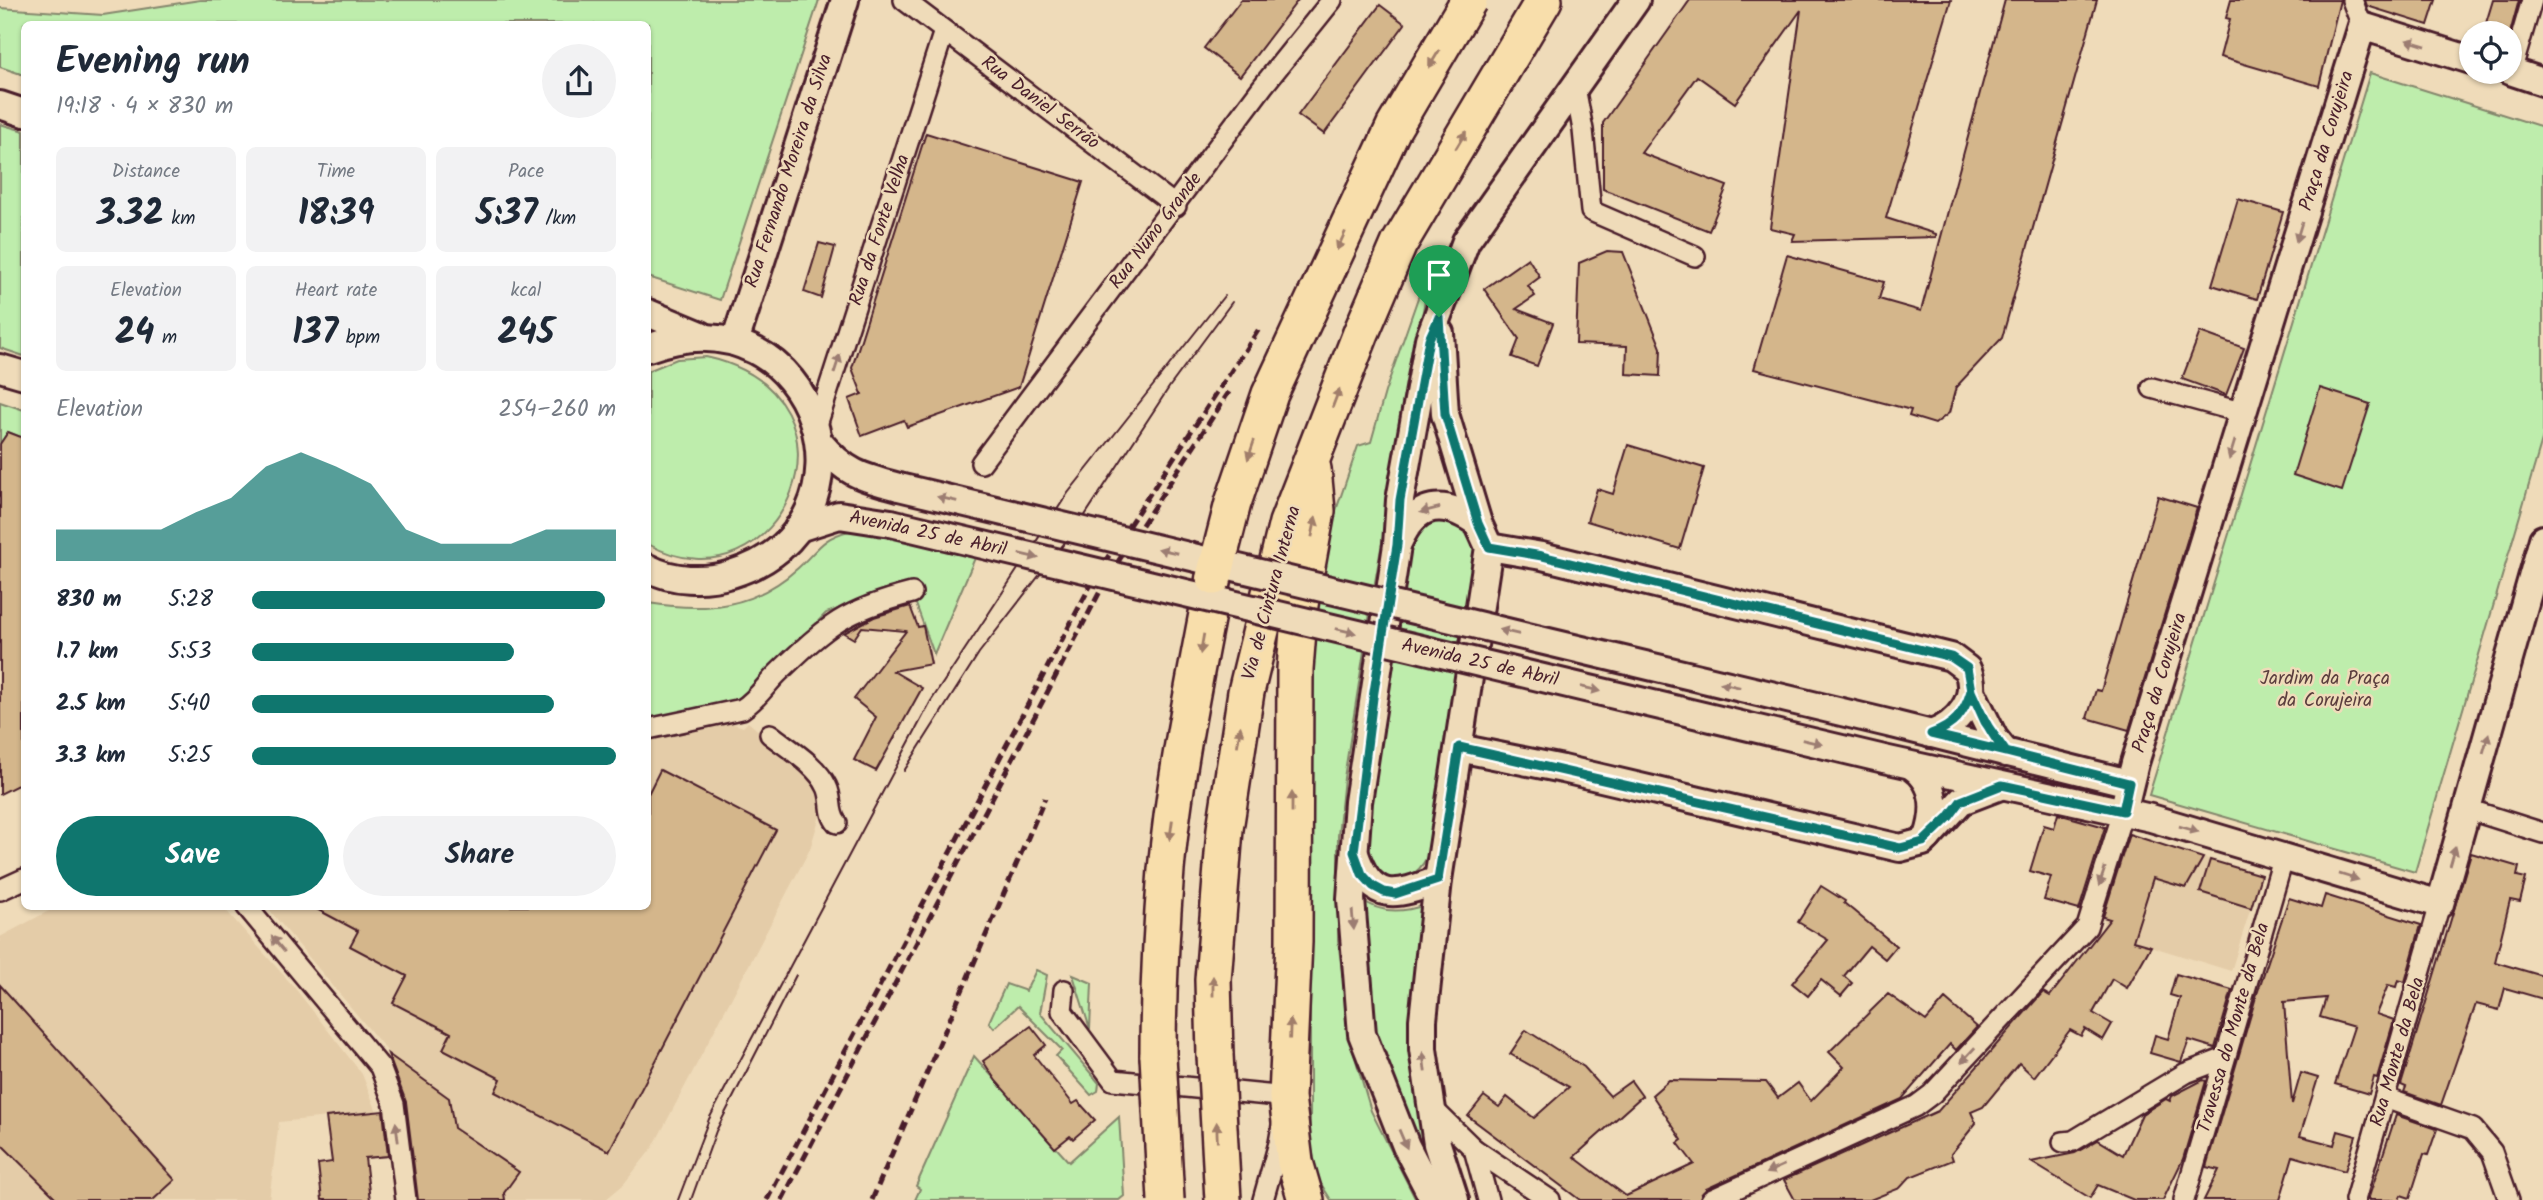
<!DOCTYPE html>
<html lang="en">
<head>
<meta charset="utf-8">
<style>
	body { margin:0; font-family:Kalam,sans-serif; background:#f2f2f3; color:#1f2937; height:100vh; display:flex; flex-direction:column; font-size:26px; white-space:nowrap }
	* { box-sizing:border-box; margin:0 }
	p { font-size:23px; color:#747a83 }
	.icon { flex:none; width:38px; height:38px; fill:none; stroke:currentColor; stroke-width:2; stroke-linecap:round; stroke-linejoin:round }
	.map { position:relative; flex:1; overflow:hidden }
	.details { position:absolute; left:21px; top:21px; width:630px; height:889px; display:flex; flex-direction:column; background:#fff; border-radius:10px; box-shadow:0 2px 5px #0004 }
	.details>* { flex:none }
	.fabs { position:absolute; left:2459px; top:21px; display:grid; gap:14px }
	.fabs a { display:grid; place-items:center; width:63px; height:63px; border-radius:50%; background:#fff; box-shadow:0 2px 5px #0004; font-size:35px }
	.pin { position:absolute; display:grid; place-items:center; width:60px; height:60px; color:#fff; margin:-72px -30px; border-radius:50% 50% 50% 0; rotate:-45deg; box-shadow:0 0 7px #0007 }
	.pin .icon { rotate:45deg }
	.round { display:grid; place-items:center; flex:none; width:74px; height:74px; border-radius:37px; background:#f2f2f3 }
	.head { display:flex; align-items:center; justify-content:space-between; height:119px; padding:0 35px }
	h1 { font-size:38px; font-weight:600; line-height:52px }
	.stats { display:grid; grid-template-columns:repeat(3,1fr); gap:10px; height:119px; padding:7px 35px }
	.stats div { display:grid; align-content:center; border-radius:10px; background:#f2f2f3; text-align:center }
	.stats b { font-size:35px; font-weight:600 }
	.stats small { font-size:19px; font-weight:400 }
	.stats p { font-size:19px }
	.chart { height:196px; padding:14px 35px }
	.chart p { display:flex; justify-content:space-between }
	.chart svg { width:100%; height:126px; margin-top:7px; fill:#0f766e; opacity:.7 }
	.primary-button { display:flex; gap:14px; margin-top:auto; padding:14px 35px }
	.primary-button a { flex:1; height:80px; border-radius:42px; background:#0f766e; color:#fff; font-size:28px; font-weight:600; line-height:80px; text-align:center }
	.primary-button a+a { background:#f2f2f3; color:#1f2937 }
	ul { padding:0 35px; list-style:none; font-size:23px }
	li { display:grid; grid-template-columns:112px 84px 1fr; align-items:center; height:52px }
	li i { height:18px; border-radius:9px; background:#0f766e }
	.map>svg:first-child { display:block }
	.built { fill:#e4cca8 }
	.green { fill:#beedac; stroke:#84866c; stroke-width:2 }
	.building { fill:#d4b68b; stroke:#4a1f2b; stroke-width:2 }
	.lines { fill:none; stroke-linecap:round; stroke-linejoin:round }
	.street-casing { stroke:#4a1f2b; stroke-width:24 }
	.secondary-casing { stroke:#4a1f2b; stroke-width:32 }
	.highway-casing { stroke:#4a1f2b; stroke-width:40 }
	.street { stroke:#efdbb9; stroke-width:19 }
	.secondary { stroke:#efdbb9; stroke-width:26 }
	.highway { stroke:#f8deab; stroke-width:35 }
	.tram { stroke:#4a1f2b; stroke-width:2 }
	.rail { stroke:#4a1f2b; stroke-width:5; stroke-dasharray:10 5; stroke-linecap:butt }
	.secondary-bridge-casing { stroke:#4a1f2b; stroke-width:32; stroke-linecap:butt }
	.highway-bridge-casing { stroke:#4a1f2b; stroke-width:40; stroke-linecap:butt }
	.secondary-bridge { stroke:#efdbb9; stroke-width:26 }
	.highway-bridge { stroke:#f8deab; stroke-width:35 }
	.oneway { fill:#9c7d72 }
	.oneway2 { fill:#a17e6b }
	.route-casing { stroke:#fff; stroke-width:14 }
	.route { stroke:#0f766e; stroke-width:9 }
	.labels { text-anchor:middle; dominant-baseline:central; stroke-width:5; stroke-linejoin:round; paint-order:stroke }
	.street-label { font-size:19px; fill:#4a1f2b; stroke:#efdbb9 }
	.park-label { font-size:19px; fill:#5b3e3e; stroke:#efdbb9 }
</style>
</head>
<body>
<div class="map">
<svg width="2543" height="1200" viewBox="0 0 2543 1200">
	<rect width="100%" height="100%" fill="#efdbb9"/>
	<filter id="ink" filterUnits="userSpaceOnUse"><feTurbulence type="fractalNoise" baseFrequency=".0143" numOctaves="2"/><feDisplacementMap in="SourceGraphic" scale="14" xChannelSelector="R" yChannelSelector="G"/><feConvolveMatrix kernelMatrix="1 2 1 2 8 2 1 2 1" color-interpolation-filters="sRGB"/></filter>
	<g filter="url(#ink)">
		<g class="built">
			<path d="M726,721L743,727L748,722L809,774L824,802L810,849L653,1147L623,1185L605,1200H411L389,1053L267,907L648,906V738Z"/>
			<path d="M2130,835L2261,875L2231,971L2101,931Z"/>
			<path d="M56,907H223L294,987L362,1074L377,1112L279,1122L269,1200H0V937Z"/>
		</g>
		<g class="green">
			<path d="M200,0H819L720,300L648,277V24H24V75L0,67V8L103,15Z"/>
			<path d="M2370,73L2543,127V437L2415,872L2149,795Z"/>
			<path d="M0,124L24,131V356L0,348Z"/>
			<path d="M1420,292L1426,294L1374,588L1344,778L1338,836V940L1352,1047L1371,1111L1416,1200H1331L1318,1179L1310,1139V636L1330,528L1358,446L1371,442L1385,392Z"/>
			<path d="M706,357C877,395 781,618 648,544V371L677,359Z"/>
			<path d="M0,402L24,410V446L21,437L8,432L0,444Z"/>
			<path d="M1436,517L1467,525L1477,559L1430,851C1421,871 1413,878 1391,879L1368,862L1365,846L1412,541L1418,529Z"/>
			<path d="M849,531L886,534L975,558L934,654L912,593L873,597L826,613L741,701L648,720V603C705,612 753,609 798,568C818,550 821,538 849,531Z"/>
			<path d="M1360,898C1379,914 1402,913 1425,905L1444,1191C1410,1127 1379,1061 1366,990C1361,960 1362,928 1360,898Z"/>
			<path d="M1036,970L1047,975L1040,1013L1099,1083L1098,1091L1091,1095L1056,1056L1062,1050L1018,1006L994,1028L989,1022L1006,984L1026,991Z"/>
			<path d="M1073,975L1092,983L1090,1029Z"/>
			<path d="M974,1056L1069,1162L1119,1117L1124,1196L1119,1200H915L920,1189L916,1186Z"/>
		</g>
		<g class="building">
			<path d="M1241,0H1298L1240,76L1204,48Z"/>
			<path d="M1690,0H1951L1886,218L1936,234V237L1792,241L1795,234L1770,228L1801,10L1735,103L1697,76L1641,153L1727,186L1709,231L1603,189V123Z"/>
			<path d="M2005,0H2097L2002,338L1956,387L1949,413L1935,424L1909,416L1911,410L1754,369L1787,255L1884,282L1879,299L1921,311Z"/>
			<path d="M2231,0H2340L2319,86L2220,57L2230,19L2226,18Z"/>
			<path d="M2365,0H2436L2428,25L2367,6Z"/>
			<path d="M2493,0H2519L2510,33H2483Z"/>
			<path d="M1380,5L1405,24L1324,134L1298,115Z"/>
			<path d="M926,133L1083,182L1019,387L907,427L904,420L862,436L849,399L862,394L852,368Z"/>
			<path d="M2238,199L2283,212L2257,299L2212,285Z"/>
			<path d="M819,243L835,247L821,298L804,292Z"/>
			<path d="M1607,251L1623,252L1661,348L1660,376L1626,374L1627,346L1576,344L1579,263Z"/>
			<path d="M1528,258L1540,277L1528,286L1535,296L1516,309L1553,323L1537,366L1512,357L1519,339L1484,289Z"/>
			<path d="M2200,332L2244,348L2226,395L2182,379Z"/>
			<path d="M2320,388L2370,404L2342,491L2293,475Z"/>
			<path d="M8,432L21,437L24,446V782L0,794V444Z"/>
			<path d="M1628,445L1704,468L1680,549L1587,521L1597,489L1613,494Z"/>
			<path d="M2158,496L2197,508L2129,730L2087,718L2096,690L2101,691Z"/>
			<path d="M910,606L918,627L923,626L931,664L893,671L922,688L876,771L854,760L876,717L854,699L906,631L862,627L854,639L844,633L874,617Z"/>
			<path d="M660,770L776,830L609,1151L495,1092L501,1079L443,1049L451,1033L393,1003L407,976L350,946L358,931L311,906H648V794Z"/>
			<path d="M2058,814L2105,827L2079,910L2044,900L2051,877L2030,871L2044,825L2054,828Z"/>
			<path d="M2129,834L2203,858L2186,888L2153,878L2133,941L2151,946L2127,988L2112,979L2093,1013L2112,1024L2103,1040L2085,1029L2081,1036L2070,1030L2034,1077L2019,1063L1983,1107L1971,1112L1976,1123L1951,1154L1953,1160L1910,1177L1900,1188L1870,1200H1795L1784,1180L1938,1111L2043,992L2050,996L2110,919L2103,917Z"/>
			<path d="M2471,853L2519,867L2517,876L2526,878L2520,902L2510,900L2495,962L2543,976V999L2505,988L2499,1010L2476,1004L2441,1105L2404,1092L2406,1087L2401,1085Z"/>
			<path d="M2210,860L2261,875L2251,908L2200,892Z"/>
			<path d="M1821,886L1845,901L1844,903L1896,946L1885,959L1869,946L1844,976L1852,983L1841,996L1821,980L1808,996L1792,983L1828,940L1798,922Z"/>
			<path d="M2325,895L2421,925L2405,982L2398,980L2396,987L2388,985L2376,1014L2394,1020L2377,1078L2374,1077L2369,1094L2335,1084L2354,1027L2320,1017L2326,998L2284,1002L2292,1104L2301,1073L2318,1078L2300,1136L2334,1145L2338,1131L2356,1136L2345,1171L2293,1156L2280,1200H2204L2219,1170L2206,1167L2256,997L2289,898L2321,908Z"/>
			<path d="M2176,974L2232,990L2215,1048L2189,1040L2181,1062L2150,1053L2155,1035L2168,1039L2180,998L2170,995Z"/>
			<path d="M0,985L175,1180L153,1200H58L0,1143Z"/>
			<path d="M1888,994L1926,1021L1945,999L1977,1027L1956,1050L1950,1044L1902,1099L1706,1189L1699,1200H1580L1468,1116L1484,1096L1499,1107L1507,1097L1534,1118L1569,1087L1510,1054L1526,1030L1584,1067L1610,1096L1631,1081L1642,1096L1574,1157L1626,1196L1694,1164L1678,1143L1682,1140L1652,1095L1669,1080L1766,1082L1778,1098L1798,1083L1811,1101L1844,1067L1829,1052Z"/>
			<path d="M1031,1026L1046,1045L1034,1055L1073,1104L1078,1101L1095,1120L1073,1139L1070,1136L1055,1148L996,1081L983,1061Z"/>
			<path d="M388,1054L449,1098L454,1128L519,1172L504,1193L505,1200H418L406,1102Z"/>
			<path d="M2203,1080L2206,1081L2183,1159L2163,1200H2134L2098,1185L2090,1198L2031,1162L2075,1153L2098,1140L2123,1155L2142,1114L2166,1099L2170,1101L2172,1096Z"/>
			<path d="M383,1111L388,1156L365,1158L370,1200H322L318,1164L332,1162L326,1117Z"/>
			<path d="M2396,1115L2437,1129L2428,1155L2424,1154L2410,1198L2401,1195L2399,1200H2368Z"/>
		</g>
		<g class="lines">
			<g class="street-casing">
				<g id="street">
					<path d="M904,0L1176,206"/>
					<path d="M2352,0L2362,26"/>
					<path d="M2511,72L2532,0"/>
					<path d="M1575,87L1583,130L1591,211L1695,256"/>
					<path d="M2152,388L2244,413"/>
					<path d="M816,428L944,31"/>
					<path d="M981,463L1263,86L1332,0"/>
					<path d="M648,729L742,709C758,699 766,684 780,671C828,625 845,610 912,593"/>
					<path d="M770,734C789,749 817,765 827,787C833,799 828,813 837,823"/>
					<path d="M2467,809L2543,833"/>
					<path d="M0,890L24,879"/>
					<path d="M246,906L380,1067L394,1104L406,1200"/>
					<path d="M1064,990L1062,1011L1113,1080L1287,1097L1279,1143L1263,1200"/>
					<path d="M2385,1098L2473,1129L2492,1152L2509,1200"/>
					<path d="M1430,1106L1474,1149L1550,1200"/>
					<path d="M2063,1142L2073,1141L2186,1073L2225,1058"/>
					<path d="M1474,1149L1488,1200"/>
					<path d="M1711,1200L1916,1106L1932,1094L2087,927L2123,812"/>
					<path d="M2184,1200L2284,856"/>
					<path d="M2355,1200L2440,904"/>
				</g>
			</g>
			<g class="secondary-casing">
				<g id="secondary">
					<path d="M2510,71L2543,82"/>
					<path d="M0,105L24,113"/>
					<path d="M648,313L701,335"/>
					<path d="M1440,333L1445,414L1478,523L1489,547L1438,880L1423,1020V1049L1437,1144L1455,1200"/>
					<path d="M735,342L845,0"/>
					<path d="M648,348C818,286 890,527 731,574C705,582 672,581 648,568"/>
					<path d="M0,368L24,375"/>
					<path d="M819,442C845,473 861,477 899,487"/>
					<path d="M798,528L839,515L891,523"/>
					<path d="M1399,541C1417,501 1444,499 1478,523"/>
					<path d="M1489,547L1542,556L1951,657L1967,669C1981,698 1957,725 1931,734"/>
					<path d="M1971,691L1994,738L2006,753"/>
					<path d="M1892,724L2129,783"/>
					<path d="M1459,748L1563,769L1900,848L1923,842L1961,801L2000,786"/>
					<path d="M1884,759L2151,818L2440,904L2543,539"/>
					<path d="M1912,766C1937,783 1937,810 1928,837"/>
					<path d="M2123,812L2135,763L2362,26L2471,60"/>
					<path d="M1355,854C1372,904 1396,896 1438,880"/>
					<path d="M1434,1200L1406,1146L1362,1034L1351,899L1358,802L1397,545L1400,500L1429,339L1466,241L1636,0"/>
				</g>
			</g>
			<g class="highway-casing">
				<g id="highway">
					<path d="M1215,1055L1213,980L1225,829L1246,692L1287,523L1361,333L1399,244L1544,0"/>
					<path d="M1158,1056C1158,994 1161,932 1166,870C1175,772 1196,674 1214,577"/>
					<path d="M1306,1200L1295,1162L1287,1097L1294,942L1295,669L1300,605L1317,511L1313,469"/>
				</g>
			</g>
			<use href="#street" class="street"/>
			<use href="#secondary" class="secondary"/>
			<use href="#highway" class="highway"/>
			<g class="tram">
				<path d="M904,771L979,653L1080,523L1170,386L1232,302"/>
				<path d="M678,1200L709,1119L931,701L1068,493L1224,296"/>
				<path d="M691,1200L716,1131L796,975"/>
			</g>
			<g class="rail">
				<path d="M767,1200L1096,575L1261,326"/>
				<path d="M782,1200L1106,580L1229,392"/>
				<path d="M872,1200L1045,798"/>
			</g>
			<g class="secondary-bridge-casing">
				<g id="secondary-bridge">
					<path d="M899,487L1892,724"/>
					<path d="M891,523L1884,759"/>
				</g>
			</g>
			<g class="highway-bridge-casing">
				<g id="highway-bridge">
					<path d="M1214,577L1233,503L1270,394L1394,127L1469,0"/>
					<path d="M1215,1055L1223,1200"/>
					<path d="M1158,1056L1166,1200"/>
				</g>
			</g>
			<use href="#secondary-bridge" class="secondary-bridge"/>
			<use href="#highway-bridge" class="highway-bridge"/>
		</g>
		<defs><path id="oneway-solid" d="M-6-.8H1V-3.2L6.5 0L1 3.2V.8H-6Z" transform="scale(1.75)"/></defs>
		<g class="oneway">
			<use href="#oneway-solid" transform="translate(2416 43) rotate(-163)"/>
			<use href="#oneway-solid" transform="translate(2299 232) rotate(107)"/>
			<use href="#oneway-solid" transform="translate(837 364) rotate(-72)"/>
			<use href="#oneway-solid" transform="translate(2232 450) rotate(107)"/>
			<use href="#oneway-solid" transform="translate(947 499) rotate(-167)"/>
			<use href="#oneway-solid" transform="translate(1430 510) rotate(166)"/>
			<use href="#oneway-solid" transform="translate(1168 551) rotate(-167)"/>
			<use href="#oneway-solid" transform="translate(1029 556) rotate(13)"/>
			<use href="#oneway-solid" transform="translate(1346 631) rotate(13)"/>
			<use href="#oneway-solid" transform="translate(1509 632) rotate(-167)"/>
			<use href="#oneway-solid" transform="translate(1730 685) rotate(-167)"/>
			<use href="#oneway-solid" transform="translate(1591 689) rotate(13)"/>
			<use href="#oneway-solid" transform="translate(1812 742) rotate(13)"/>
			<use href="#oneway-solid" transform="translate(2486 743) rotate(-74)"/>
			<use href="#oneway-solid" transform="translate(2189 829) rotate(16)"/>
			<use href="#oneway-solid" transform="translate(2453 856) rotate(-74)"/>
			<use href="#oneway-solid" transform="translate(2102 877) rotate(108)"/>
			<use href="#oneway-solid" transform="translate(2349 877) rotate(17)"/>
			<use href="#oneway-solid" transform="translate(1353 920) rotate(85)"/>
			<use href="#oneway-solid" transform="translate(278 944) rotate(-130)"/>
			<use href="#oneway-solid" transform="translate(1968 1055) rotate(133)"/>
			<use href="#oneway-solid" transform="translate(1424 1062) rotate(-97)"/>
			<use href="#oneway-solid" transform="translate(397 1132) rotate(-97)"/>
			<use href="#oneway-solid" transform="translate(1403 1139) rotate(67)"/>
			<use href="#oneway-solid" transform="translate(1775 1169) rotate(156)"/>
		</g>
		<g class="oneway2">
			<use href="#oneway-solid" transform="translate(1434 59) rotate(121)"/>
			<use href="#oneway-solid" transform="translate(1461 140) rotate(-59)"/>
			<use href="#oneway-solid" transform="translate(1341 241) rotate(115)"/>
			<use href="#oneway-solid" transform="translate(1336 398) rotate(-69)"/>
			<use href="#oneway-solid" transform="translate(1251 450) rotate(109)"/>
			<use href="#oneway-solid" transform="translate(1314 527) rotate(-78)"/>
			<use href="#oneway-solid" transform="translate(1202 644) rotate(100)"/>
			<use href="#oneway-solid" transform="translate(1239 736) rotate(-81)"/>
			<use href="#oneway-solid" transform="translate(1292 802) rotate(-90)"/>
			<use href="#oneway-solid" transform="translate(1171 830) rotate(98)"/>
			<use href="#oneway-solid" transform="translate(1213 986) rotate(-90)"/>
			<use href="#oneway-solid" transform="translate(1290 1029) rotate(-88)"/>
			<use href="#oneway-solid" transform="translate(1217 1132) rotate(-92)"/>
		</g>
	</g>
	<g class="lines" filter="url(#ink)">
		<g class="route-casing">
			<path id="route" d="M1439,317L1445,414L1478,523L1489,547L1542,556L1951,657L1967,668L1971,691L1985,722L2006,752L1931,734C1954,726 1964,714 1971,691C1981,713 1990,734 2006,752L2129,783L2123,811L2002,785L1961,801L1949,817L1923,842L1900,848L1459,747L1438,880L1395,894L1384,892L1373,886L1362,874L1354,852L1373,698L1397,545L1400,500L1429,339L1439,317"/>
		</g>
		<use href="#route" class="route"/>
	</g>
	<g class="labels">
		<g class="street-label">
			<text transform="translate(1040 103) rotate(37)">Rua Daniel Serrão</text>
			<text transform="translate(2327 141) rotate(-73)">Praça da Corujeira</text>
			<text transform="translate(789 171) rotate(-72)">Rua Fernando Moreira da Silva</text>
			<text transform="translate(880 230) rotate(-72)">Rua da Fonte Velha</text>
			<text transform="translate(1156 231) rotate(-53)">Rua Nuno Grande</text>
			<text transform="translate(928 534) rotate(12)">Avenida 25 de Abril</text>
			<text transform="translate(1272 593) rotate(-75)">Via de Cintura Interna</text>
			<text transform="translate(1480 663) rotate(13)">Avenida 25 de Abril</text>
			<text transform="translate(2160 683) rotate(-73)">Praça da Corujeira</text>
			<text transform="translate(2234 1028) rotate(-74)">Travessa do Monte da Bela</text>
			<text transform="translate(2398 1052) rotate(-74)">Rua Monte da Bela</text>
		</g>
		<g class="park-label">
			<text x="2325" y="679">Jardim da Praça<tspan x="2325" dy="22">da Corujeira</tspan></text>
		</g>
	</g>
</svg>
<div class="fabs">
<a><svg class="icon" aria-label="locate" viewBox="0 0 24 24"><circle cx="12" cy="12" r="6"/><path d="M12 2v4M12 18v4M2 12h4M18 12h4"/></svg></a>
</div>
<div class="pin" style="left:1439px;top:317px;background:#1e9e55"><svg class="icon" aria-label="arrive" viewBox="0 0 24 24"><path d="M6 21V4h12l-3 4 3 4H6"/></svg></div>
<section class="details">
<div class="head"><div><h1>Evening run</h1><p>19:18 · 4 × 830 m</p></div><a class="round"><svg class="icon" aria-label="share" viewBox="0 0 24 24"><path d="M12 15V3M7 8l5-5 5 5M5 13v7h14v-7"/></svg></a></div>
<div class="stats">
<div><p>Distance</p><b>3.32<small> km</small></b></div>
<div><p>Time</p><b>18:39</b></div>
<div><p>Pace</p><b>5:37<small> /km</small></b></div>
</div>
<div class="stats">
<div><p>Elevation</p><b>24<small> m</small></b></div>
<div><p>Heart rate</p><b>137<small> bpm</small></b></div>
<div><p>kcal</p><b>245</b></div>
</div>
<div class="chart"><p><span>Elevation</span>254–260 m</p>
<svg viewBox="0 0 160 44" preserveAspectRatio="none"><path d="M0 44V33L10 33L20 33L30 33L40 27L50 22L60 11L70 6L80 11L90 17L100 33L110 38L120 38L130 38L140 33L150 33L160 33V44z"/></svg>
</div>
<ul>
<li><b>830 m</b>5:28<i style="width:97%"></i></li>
<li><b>1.7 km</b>5:53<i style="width:72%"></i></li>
<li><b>2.5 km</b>5:40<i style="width:83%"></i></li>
<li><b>3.3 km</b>5:25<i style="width:100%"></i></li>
</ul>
<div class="primary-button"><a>Save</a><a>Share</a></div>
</section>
</div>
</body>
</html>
